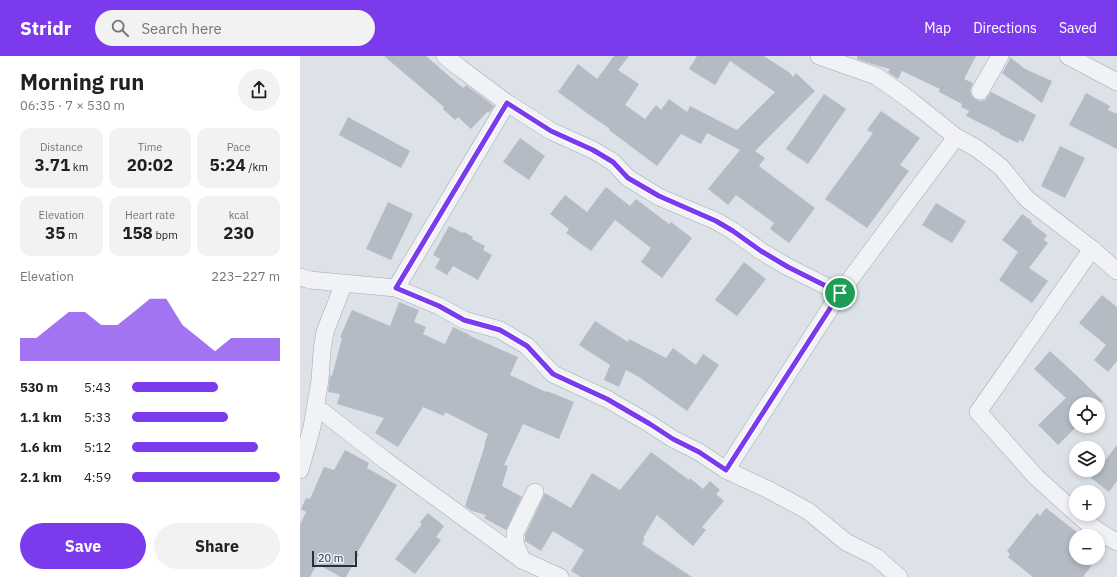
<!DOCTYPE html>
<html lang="en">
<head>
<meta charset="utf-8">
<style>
	body { margin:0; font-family:"IBM Plex Sans",sans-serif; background:#f2f2f2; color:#202124; height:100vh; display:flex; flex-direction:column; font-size:15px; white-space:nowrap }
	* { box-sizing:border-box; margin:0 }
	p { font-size:13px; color:#757577 }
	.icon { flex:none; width:22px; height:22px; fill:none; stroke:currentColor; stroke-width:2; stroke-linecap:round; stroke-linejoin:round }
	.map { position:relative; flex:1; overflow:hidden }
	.details { display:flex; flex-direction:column; background:#fff; width:300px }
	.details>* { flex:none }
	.tools { position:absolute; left:769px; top:341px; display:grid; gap:8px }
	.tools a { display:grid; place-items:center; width:36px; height:36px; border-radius:50%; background:#fff; box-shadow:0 2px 6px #0003; font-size:20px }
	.scale { position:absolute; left:12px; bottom:10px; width:45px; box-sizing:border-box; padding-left:4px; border:2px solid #253040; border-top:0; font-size:11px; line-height:14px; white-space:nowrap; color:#253040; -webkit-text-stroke:3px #ecf1f6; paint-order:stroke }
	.pin { position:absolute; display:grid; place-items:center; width:34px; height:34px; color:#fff; margin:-17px; border:2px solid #fff; border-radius:50%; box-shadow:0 1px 4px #0007 }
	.round { display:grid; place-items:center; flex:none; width:42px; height:42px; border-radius:21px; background:#f2f2f2 }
	.head { display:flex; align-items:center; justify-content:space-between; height:68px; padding:0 20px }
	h1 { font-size:22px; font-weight:800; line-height:30px }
	.stats { display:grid; grid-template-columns:repeat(3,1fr); gap:6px; height:68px; padding:4px 20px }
	.stats div { display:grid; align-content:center; border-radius:10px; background:#f2f2f2; text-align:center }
	.stats b { font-size:17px; font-weight:800 }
	.stats small { font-size:11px; font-weight:400 }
	.stats p { font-size:11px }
	.chart { height:112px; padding:8px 20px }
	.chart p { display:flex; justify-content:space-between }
	.chart svg { width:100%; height:72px; margin-top:4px; fill:#7c3aed; opacity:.7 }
	.button { display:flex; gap:8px; margin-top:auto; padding:8px 20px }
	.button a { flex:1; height:46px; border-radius:24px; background:#7c3aed; color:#fff; font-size:16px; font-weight:800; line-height:46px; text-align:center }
	.button a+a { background:#f2f2f2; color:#202124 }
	ul { padding:0 20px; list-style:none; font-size:13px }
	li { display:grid; grid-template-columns:64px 48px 1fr; align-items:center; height:30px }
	li i { height:10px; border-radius:5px; background:#7c3aed }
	header { display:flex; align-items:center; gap:24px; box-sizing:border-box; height:56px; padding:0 20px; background:#7c3aed; color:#fff }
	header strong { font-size:19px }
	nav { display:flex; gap:22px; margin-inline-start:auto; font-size:14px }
	.search { width:280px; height:36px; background:#f2f2f2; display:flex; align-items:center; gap:10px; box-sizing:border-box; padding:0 14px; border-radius:22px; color:#757577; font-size:15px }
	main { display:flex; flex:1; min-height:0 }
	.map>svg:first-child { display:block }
	.building { fill:#b4bbc5 }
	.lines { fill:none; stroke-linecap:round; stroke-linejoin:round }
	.minor-casing { stroke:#a2a9b2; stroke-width:18 }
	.minor { stroke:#f0f2f6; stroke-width:17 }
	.route-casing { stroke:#fff; stroke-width:8 }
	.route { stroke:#7c3aed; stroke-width:5 }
</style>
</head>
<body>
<header>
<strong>Stridr</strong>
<div class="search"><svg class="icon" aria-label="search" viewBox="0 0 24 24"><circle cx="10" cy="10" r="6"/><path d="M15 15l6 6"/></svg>Search here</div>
<nav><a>Map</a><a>Directions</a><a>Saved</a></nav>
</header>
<main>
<section class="details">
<div class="head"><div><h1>Morning run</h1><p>06:35 · 7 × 530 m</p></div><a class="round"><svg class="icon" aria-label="share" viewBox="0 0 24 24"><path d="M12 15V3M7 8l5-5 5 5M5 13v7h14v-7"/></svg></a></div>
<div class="stats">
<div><p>Distance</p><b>3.71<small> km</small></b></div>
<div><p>Time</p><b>20:02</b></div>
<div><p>Pace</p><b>5:24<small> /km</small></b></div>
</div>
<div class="stats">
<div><p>Elevation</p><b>35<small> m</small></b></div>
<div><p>Heart rate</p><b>158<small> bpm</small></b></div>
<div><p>kcal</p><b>230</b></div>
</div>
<div class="chart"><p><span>Elevation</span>223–227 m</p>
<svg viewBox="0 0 160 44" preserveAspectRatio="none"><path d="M0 44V30L10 30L20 22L30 14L40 14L50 22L60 22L70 14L80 6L90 6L100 22L110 30L120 38L130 30L140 30L150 30L160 30V44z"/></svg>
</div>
<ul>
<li><b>530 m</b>5:43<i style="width:58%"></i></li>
<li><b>1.1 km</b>5:33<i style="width:65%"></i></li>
<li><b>1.6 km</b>5:12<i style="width:85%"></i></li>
<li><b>2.1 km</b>4:59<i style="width:100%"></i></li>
</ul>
<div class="button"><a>Save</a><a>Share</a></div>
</section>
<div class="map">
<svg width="817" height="521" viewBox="0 0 817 521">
	<rect width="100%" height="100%" fill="#dde2e8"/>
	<g class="building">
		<path d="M84,0H126L163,32L166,29L194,50L189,57L188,55L171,73L158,61L155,64L143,53L144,51Z"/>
		<path d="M314,0H329L318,14L339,28L325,49L345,63L356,49L361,54L369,43L387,56L390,50L437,74L475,36L430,5L415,29L389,13L397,0H464L490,17L493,21L496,17L515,35L455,95L465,102L459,110L515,152L489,187L470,173L474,167L436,139L428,149L408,133L440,94L407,77L401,88L381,78L357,110L309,74L310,73L291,60L258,36L278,8L297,23Z"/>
		<path d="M557,0H676L664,23L673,27L670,35L672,40L675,43L680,45L685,44L691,36L736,59L723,86L719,84L718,87L699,78L700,77L666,60L669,55L661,51L662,48L639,36L640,33L602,15L598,23L588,16L590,13L575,9L557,3Z"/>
		<path d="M710,1L725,13L752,25L742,47L702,17L709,5Z"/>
		<path d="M786,37L810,50L808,54L817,58V93L769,69Z"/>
		<path d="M524,38L546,53L508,108L486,93Z"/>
		<path d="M581,55L620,82L600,109L609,115L567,172L525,143L573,77L567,74Z"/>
		<path d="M48,61L110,95L101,112L39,79Z"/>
		<path d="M220,82L245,100L229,124L203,106Z"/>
		<path d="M760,90L785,102L765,142L741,130Z"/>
		<path d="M306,131L330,150L336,143L369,168L371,166L392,182L362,222L341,206L351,192L315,164L291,195L266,177L269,173L250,158L265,139L287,156Z"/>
		<path d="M88,146L113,158L91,204L66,193Z"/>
		<path d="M636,147L666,165L652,187L622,169Z"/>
		<path d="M722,158L732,165L731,167L747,179L744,184L748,187L729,212L748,225L732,247L699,224L718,196L702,184Z"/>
		<path d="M149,170L163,177L164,176L173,181L172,183L185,190L183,194L192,199L178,224L153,210L147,219L135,212L140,203L133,199Z"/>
		<path d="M444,206L466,223L437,260L415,244Z"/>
		<path d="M802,239L817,251V305L808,316L794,304L806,289L779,267Z"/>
		<path d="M99,246L119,254L114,266L126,271L123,278L145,288L153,271L170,279V280L218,301L210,319L246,336L247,335L274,346L259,383L223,368L204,409L208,410L202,430L222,441L206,474L184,462L186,459L172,455L165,450L185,389H184L188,378L145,356L144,360L123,351L98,391L75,377L84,362L37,348L40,338L28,336L30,319L32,320L42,282L40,281L52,254L90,270Z"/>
		<path d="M295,265L328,286L329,283L366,302L373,292L396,309L403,298L419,309L387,355L339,321L326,314L319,331L304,324L310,309L279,289Z"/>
		<path d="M750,295L774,317L803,345L798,349V348H776V370H777L758,389L738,369L766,342L734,313Z"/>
		<path d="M817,389V425L809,436L791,422Z"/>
		<path d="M45,394L69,407L67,412L97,429L57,497L59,498L46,521H41L17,508L10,521H0V469L6,456L1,453L6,442L10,443L24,411L34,414Z"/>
		<path d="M351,396L389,424L390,422L403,433L410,425L420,434L416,438L424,445L402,471L406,474L393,490L357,459L343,482L345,483L342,488L392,521H281L271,515L284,494L253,475L241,495L225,485V479L245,437L271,452L292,417L320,434Z"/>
		<path d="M746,452L778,477L780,474L788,480H776V502H797L783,521H733L708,501L710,498L707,495L737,457L740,460Z"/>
		<path d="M128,457L144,470L136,481L141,484L115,518L95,503L122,468L120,466Z"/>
		<path d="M798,487L806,491L798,501Z"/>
	</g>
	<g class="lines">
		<g class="minor-casing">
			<g id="minor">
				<path d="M145,0L160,12L207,47L251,75L293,94L313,106L328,122L359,141L416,165L433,175L461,195L488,211L540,237"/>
				<path d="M519,0L576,20L610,44L656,81L676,92L701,111L727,143L792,193L817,215"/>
				<path d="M768,0L817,26"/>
				<path d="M680,35L700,0"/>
				<path d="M0,221L10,224L96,232L139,250L164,264L200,274L227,290L253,318L307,343L350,368L373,383L399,396L426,414L469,434L508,455L546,486L576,501L599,521"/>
				<path d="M96,232L207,47"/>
				<path d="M23,356L86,405L222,504L260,521"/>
				<path d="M0,414L12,371L20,324L22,294L25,276L44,227"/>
				<path d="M426,414L540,237L656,81"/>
				<path d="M776,457L736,421L678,356L792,193"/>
				<path d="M777,458C789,469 803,479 817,486"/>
				<path d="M222,504L215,487V477L235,436"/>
			</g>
		</g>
		<use href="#minor" class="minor"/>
	</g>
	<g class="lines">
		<g class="route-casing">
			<path id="route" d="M207,47L251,75L293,94L313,106L328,122L359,140L416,165L433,175L461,195L488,211L540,237L426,414L399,396L373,383L350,368L307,343L253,318L227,290L200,274L164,264L139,250L96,232Z"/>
		</g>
		<use href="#route" class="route"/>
	</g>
</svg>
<div class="tools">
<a><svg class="icon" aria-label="locate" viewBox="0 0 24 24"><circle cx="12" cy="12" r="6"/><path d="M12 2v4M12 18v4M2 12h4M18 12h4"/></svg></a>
<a><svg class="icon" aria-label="layers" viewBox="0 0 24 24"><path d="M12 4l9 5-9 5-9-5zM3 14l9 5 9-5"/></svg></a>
<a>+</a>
<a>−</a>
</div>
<div class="scale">20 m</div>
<div class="pin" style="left:540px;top:237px;background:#1e9e55"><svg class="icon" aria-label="arrive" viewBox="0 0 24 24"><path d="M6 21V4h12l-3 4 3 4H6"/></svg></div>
</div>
</main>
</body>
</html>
